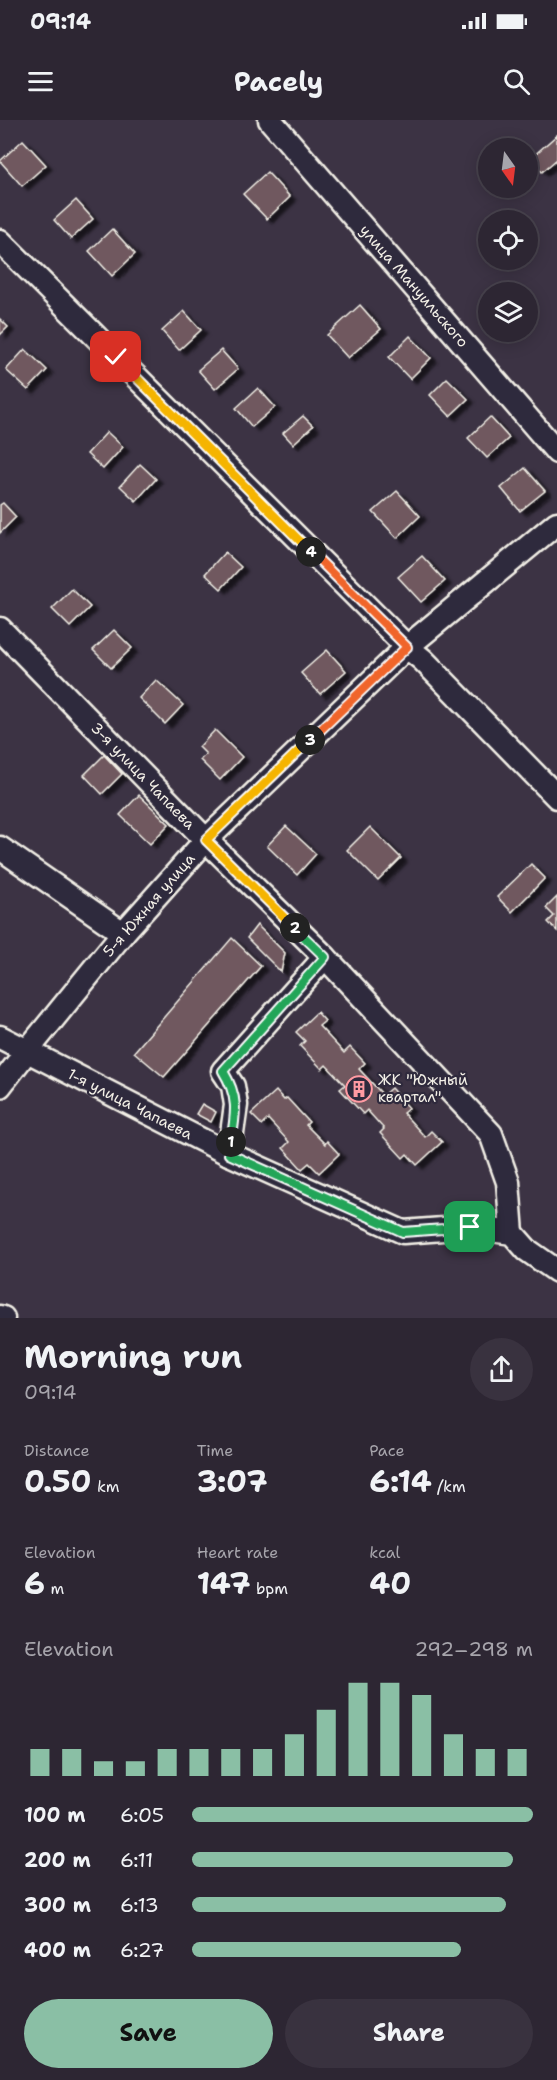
<!DOCTYPE html>
<html lang="en">
<head>
<meta charset="utf-8">
<style>
	body { margin:0; font-family:"Shantell Sans",sans-serif; background:#39323f; color:#f1f3f6; height:100vh; display:flex; flex-direction:column; font-size:22px; white-space:nowrap }
	* { box-sizing:border-box; margin:0 }
	p { font-size:20px; color:#a7a5ac }
	.icon { flex:none; width:33px; height:33px; fill:none; stroke:currentColor; stroke-width:2; stroke-linecap:round; stroke-linejoin:round }
	.map { position:relative; height:1198px; overflow:hidden }
	.side { display:flex; flex-direction:column; background:#2d2633; flex:1 }
	.side>* { flex:none }
	.needle { width:39px; rotate:166deg }
	.tools { position:absolute; left:478px; top:18px; display:grid; gap:12px }
	.tools a { display:grid; place-items:center; width:60px; height:60px; border-radius:50%; background:#2d2633; box-shadow:0 3px 15px #0003,0 0 0 2px #48434e; font-size:30px }
	.pin { position:absolute; display:grid; place-items:center; width:51px; height:51px; color:#fff; margin:-26px; border-radius:12px; box-shadow:0 3px 9px #0006 }
	.km { position:absolute; width:30px; height:30px; margin:-15px; border-radius:50%; background:#222; color:#fff; font-size:16px; line-height:30px; text-align:center }
	.round { display:grid; place-items:center; flex:none; width:63px; height:63px; border-radius:32px; background:#39323f }
	.summary { display:flex; align-items:center; justify-content:space-between; height:102px; padding:0 24px }
	h1 { font-size:33px; font-weight:700; line-height:45px }
	.stats { display:grid; grid-template-columns:repeat(3,1fr); gap:9px; height:102px; padding:6px 24px }
	.stats div { display:grid; align-content:center }
	.stats b { font-size:30px; font-weight:700 }
	.stats small { font-size:16px; font-weight:400 }
	.stats p { font-size:16px }
	.chart { height:168px; padding:12px 24px }
	.chart p { display:flex; justify-content:space-between }
	.chart svg { width:100%; height:108px; margin-top:6px; stroke:#8abfa5; stroke-width:6 }
	.primary-button { display:flex; gap:12px; margin-top:auto; padding:12px 24px }
	.primary-button a { flex:1; height:69px; border-radius:36px; background:#8abfa5; color:#111; font-size:24px; font-weight:700; line-height:69px; text-align:center }
	.primary-button a+a { background:#39323f; color:#f1f3f6 }
	ul { padding:0 24px; list-style:none; font-size:20px }
	li { display:grid; grid-template-columns:96px 72px 1fr; align-items:center; height:45px }
	li i { height:15px; border-radius:8px; background:#8abfa5 }
	.status { display:flex; justify-content:space-between; align-items:center; height:42px; padding:0 30px; background:#2d2633; direction:ltr }
	.status svg { height:16px; fill:currentColor }
	header { display:flex; justify-content:space-between; align-items:center; height:78px; padding:0 24px; background:#2d2633; font-size:27px; font-weight:700 }
	.map>svg:first-child { display:block }
	.building { fill:#6f595e; stroke:#f4f1e8; stroke-width:1.5; filter:url(#shadow) }
	.lines { fill:none; stroke-linecap:round; stroke-linejoin:round }
	.minor-casing { stroke:#f4f1e8; stroke-width:27 }
	.minor { stroke:#2f2a3d; stroke-width:22 }
	.split-1-casing { stroke:#fff; stroke-width:12 }
	.split-2-casing { stroke:#fff; stroke-width:12 }
	.split-3-casing { stroke:#fff; stroke-width:12 }
	.split-4-casing { stroke:#fff; stroke-width:12 }
	.split-5-casing { stroke:#fff; stroke-width:12 }
	.split-1 { stroke:#22a559; stroke-width:8 }
	.split-2 { stroke:#22a559; stroke-width:8 }
	.split-3 { stroke:#f5b400; stroke-width:8 }
	.split-4 { stroke:#f0652b; stroke-width:8 }
	.split-5 { stroke:#f5b400; stroke-width:8 }
	.labels { text-anchor:middle; dominant-baseline:central; stroke-width:4.5; stroke-linejoin:round; paint-order:stroke }
	.street-label { font-size:15px; fill:#f4f1e8; stroke:#2f2a3d }
	.poi-label { font-size:15px; fill:#f4f1e8; stroke:#2f2a3d; text-anchor:start }
</style>
</head>
<body>
<div class="status"><b>09:14</b><svg viewBox="0 0 49 12"><path d="M0 12V9h3v3zM5 12V6h3v6zM10 12V3h3v9zM15 12V0h3v12zM26 1h20v11H26zM47 4h2v5h-2z"/></svg></div>
<header><svg class="icon" aria-label="menu" viewBox="0 0 24 24"><path d="M4 6h16M4 12h16M4 18h16"/></svg>Pacely<svg class="icon" aria-label="search" viewBox="0 0 24 24"><circle cx="10" cy="10" r="6"/><path d="M15 15l6 6"/></svg></header>
<div class="map">
<svg width="557" height="1198" viewBox="0 0 557 1198">
	<defs>
		<filter id="shadow"><feDropShadow dx="6" dy="4" stdDeviation="1.5" flood-color="#0009"/></filter>
	</defs>
	<rect width="100%" height="100%" fill="#3c3344"/>
	<filter id="ink" filterUnits="userSpaceOnUse"><feTurbulence type="fractalNoise" baseFrequency=".0167" numOctaves="2"/><feDisplacementMap in="SourceGraphic" scale="12" xChannelSelector="R" yChannelSelector="G"/><feConvolveMatrix kernelMatrix="1 2 1 2 8 2 1 2 1" color-interpolation-filters="sRGB"/></filter>
	<g filter="url(#ink)">
		<g class="building">
			<path d="M557,15V39L542,52L531,38Z"/>
			<path d="M23,20L46,45L22,66L0,41Z"/>
			<path d="M267,52L290,77L267,99L243,74Z"/>
			<path d="M76,80L93,99L71,119L54,100Z"/>
			<path d="M112,109L135,134L112,156L89,131Z"/>
			<path d="M360,185L381,209L348,238L327,215Z"/>
			<path d="M184,191L201,210L179,230L162,211Z"/>
			<path d="M0,199L8,207L0,215Z"/>
			<path d="M410,216L431,238L410,259L389,237Z"/>
			<path d="M25,229L47,250L28,270L6,250Z"/>
			<path d="M221,230L238,249L215,269L198,250Z"/>
			<path d="M447,258L468,279L450,296L430,275Z"/>
			<path d="M258,268L275,287L252,307L236,288Z"/>
			<path d="M303,296L313,306L293,324L283,313Z"/>
			<path d="M490,297L509,318L487,338L468,318Z"/>
			<path d="M107,312L123,327L103,349L87,334Z"/>
			<path d="M140,344L156,359L136,381L120,366Z"/>
			<path d="M525,348L545,371L520,391L501,368Z"/>
			<path d="M397,371L420,396L397,418L373,392Z"/>
			<path d="M3,383L16,397L0,413V385Z"/>
			<path d="M225,432L241,447L221,469L205,454Z"/>
			<path d="M422,436L445,461L421,482L398,457Z"/>
			<path d="M72,469L90,487L70,507L52,489Z"/>
			<path d="M114,510L132,528L111,548L93,530Z"/>
			<path d="M327,530L346,551L320,574L301,553Z"/>
			<path d="M156,560L183,585L165,604L139,578Z"/>
			<path d="M215,610L242,637L220,660L200,640L206,634L199,627Z"/>
			<path d="M104,635L122,654L102,674L84,655Z"/>
			<path d="M139,675L169,704L150,724L120,695Z"/>
			<path d="M286,706L316,734L297,755L267,726Z"/>
			<path d="M370,707L401,738L378,761L347,730Z"/>
			<path d="M531,744L545,758L512,792L497,777Z"/>
			<path d="M557,777V811L548,802L554,796L546,788Z"/>
			<path d="M257,805L285,833L281,852L247,818Z"/>
			<path d="M232,818L261,846L164,957L134,932Z"/>
			<path d="M317,892L325,901L319,906L344,933L350,927L365,943L359,949L383,975L391,968L409,988L403,993L425,1017L431,1011L442,1022L417,1045L407,1034L403,1038L380,1013L384,1009L367,990L363,994L340,969L345,965L326,945L322,949L300,926L305,921L296,912Z"/>
			<path d="M276,971L284,980L287,978L309,1002L306,1005L325,1024L327,1021L339,1034L319,1053L309,1043L302,1049L283,1028L289,1022L268,999L262,1005L251,994Z"/>
			<path d="M202,984L216,992L211,1002L196,994Z"/>
		</g>
		<g class="lines">
			<g class="minor-casing">
				<g id="minor">
					<path d="M270,0L557,332"/>
					<path d="M0,121L407,527L423,540L557,677"/>
					<path d="M0,509L206,720L325,837L491,1014L508,1062L512,1113"/>
					<path d="M0,728L123,813"/>
					<path d="M0,917L229,1034L403,1112L470,1107L512,1113L527,1130L557,1151"/>
					<path d="M0,966L27,931L123,813L206,720L407,527L557,403"/>
					<path d="M229,1034L236,985L233,966L223,951L325,837"/>
					<path d="M0,1197L3,1198"/>
				</g>
			</g>
			<use href="#minor" class="minor"/>
		</g>
	</g>
	<g class="lines" filter="url(#ink)">
		<g class="split-1-casing">
			<path id="split-1" d="M231,1022L229,1034L403,1112L470,1107"/>
		</g>
		<g class="split-2-casing">
			<path id="split-2" d="M231,1022C236,993 239,977 223,951L325,837L295,808"/>
		</g>
		<g class="split-3-casing">
			<path id="split-3" d="M295,808L206,720L310,620"/>
		</g>
		<g class="split-4-casing">
			<path id="split-4" d="M310,620L407,527L311,432"/>
		</g>
		<g class="split-5-casing">
			<path id="split-5" d="M116,237L311,432"/>
		</g>
		<use href="#split-1" class="split-1"/>
		<use href="#split-2" class="split-2"/>
		<use href="#split-3" class="split-3"/>
		<use href="#split-4" class="split-4"/>
		<use href="#split-5" class="split-5"/>
	</g>
	<defs>
		<g id="building-ring" transform="scale(1.35)"><circle r="9.5" fill="#2f2a3d" stroke="#ff9aa2" stroke-width="1.5"/><path d="M-4-6H4V6H1V3H-1V6H-4ZM-2.5-4.3h1.7v1.8h-1.7ZM.8-4.3h1.7v1.8H.8ZM-2.5-1h1.7V.8h-1.7ZM.8-1h1.7V.8H.8Z" fill="#ff9aa2"/></g>
	</defs>
	<g fill-rule="evenodd">
		<use href="#building-ring" x="359" y="969"/>
	</g>
	<g class="labels">
		<g class="street-label">
			<text transform="translate(414 166) rotate(49)">улица Мануильского</text>
			<text transform="translate(143 656) rotate(46)">3-я улица Чапаева</text>
			<text transform="translate(149 785) rotate(-49)">5-я Южная улица</text>
			<text transform="translate(130 984) rotate(27)">1-я улица Чапаева</text>
		</g>
		<g class="poi-label">
			<text x="378" y="960">ЖК "Южный<tspan x="378" dy="17">квартал"</tspan></text>
		</g>
	</g>
</svg>
<div class="tools">
<a><svg class="needle" viewBox="-14 -14 28 28"><path d="M0-13l5 13h-10z" fill="#e53935"/><path d="M0 13l5-13h-10z" fill="#a7a5ac"/></svg></a>
<a><svg class="icon" aria-label="locate" viewBox="0 0 24 24"><circle cx="12" cy="12" r="6"/><path d="M12 2v4M12 18v4M2 12h4M18 12h4"/></svg></a>
<a><svg class="icon" aria-label="layers" viewBox="0 0 24 24"><path d="M12 4l9 5-9 5-9-5zM3 14l9 5 9-5"/></svg></a>
</div>
<div class="pin" style="left:470px;top:1107px;background:#1e9e55"><svg class="icon" aria-label="arrive" viewBox="0 0 24 24"><path d="M6 21V4h12l-3 4 3 4H6"/></svg></div>
<div class="pin" style="left:116px;top:237px;background:#d93025"><svg class="icon" aria-label="check" viewBox="0 0 24 24"><path d="M5 12l5 5 9-10"/></svg></div>
<b class="km" style="left:231px;top:1022px">1</b>
<b class="km" style="left:295px;top:808px">2</b>
<b class="km" style="left:310px;top:620px">3</b>
<b class="km" style="left:311px;top:432px">4</b>
</div>
<section class="side">
<div class="summary"><div><h1>Morning run</h1><p>09:14</p></div><a class="round"><svg class="icon" aria-label="share" viewBox="0 0 24 24"><path d="M12 15V3M7 8l5-5 5 5M5 13v7h14v-7"/></svg></a></div>
<div class="stats">
<div><p>Distance</p><b>0.50<small> km</small></b></div>
<div><p>Time</p><b>3:07</b></div>
<div><p>Pace</p><b>6:14<small> /km</small></b></div>
</div>
<div class="stats">
<div><p>Elevation</p><b>6<small> m</small></b></div>
<div><p>Heart rate</p><b>147<small> bpm</small></b></div>
<div><p>kcal</p><b>40</b></div>
</div>
<div class="chart"><p><span>Elevation</span>292–298 m</p>
<svg viewBox="0 0 160 44" preserveAspectRatio="none"><path d="M5 44V33M15 44V33M25 44V38M35 44V38M45 44V33M55 44V33M65 44V33M75 44V33M85 44V27M95 44V17M105 44V6M115 44V6M125 44V11M135 44V27M145 44V33M155 44V33"/></svg>
</div>
<ul>
<li><b>100 m</b>6:05<i style="width:100%"></i></li>
<li><b>200 m</b>6:11<i style="width:94%"></i></li>
<li><b>300 m</b>6:13<i style="width:92%"></i></li>
<li><b>400 m</b>6:27<i style="width:79%"></i></li>
</ul>
<div class="primary-button"><a>Save</a><a>Share</a></div>
</section>
</body>
</html>
